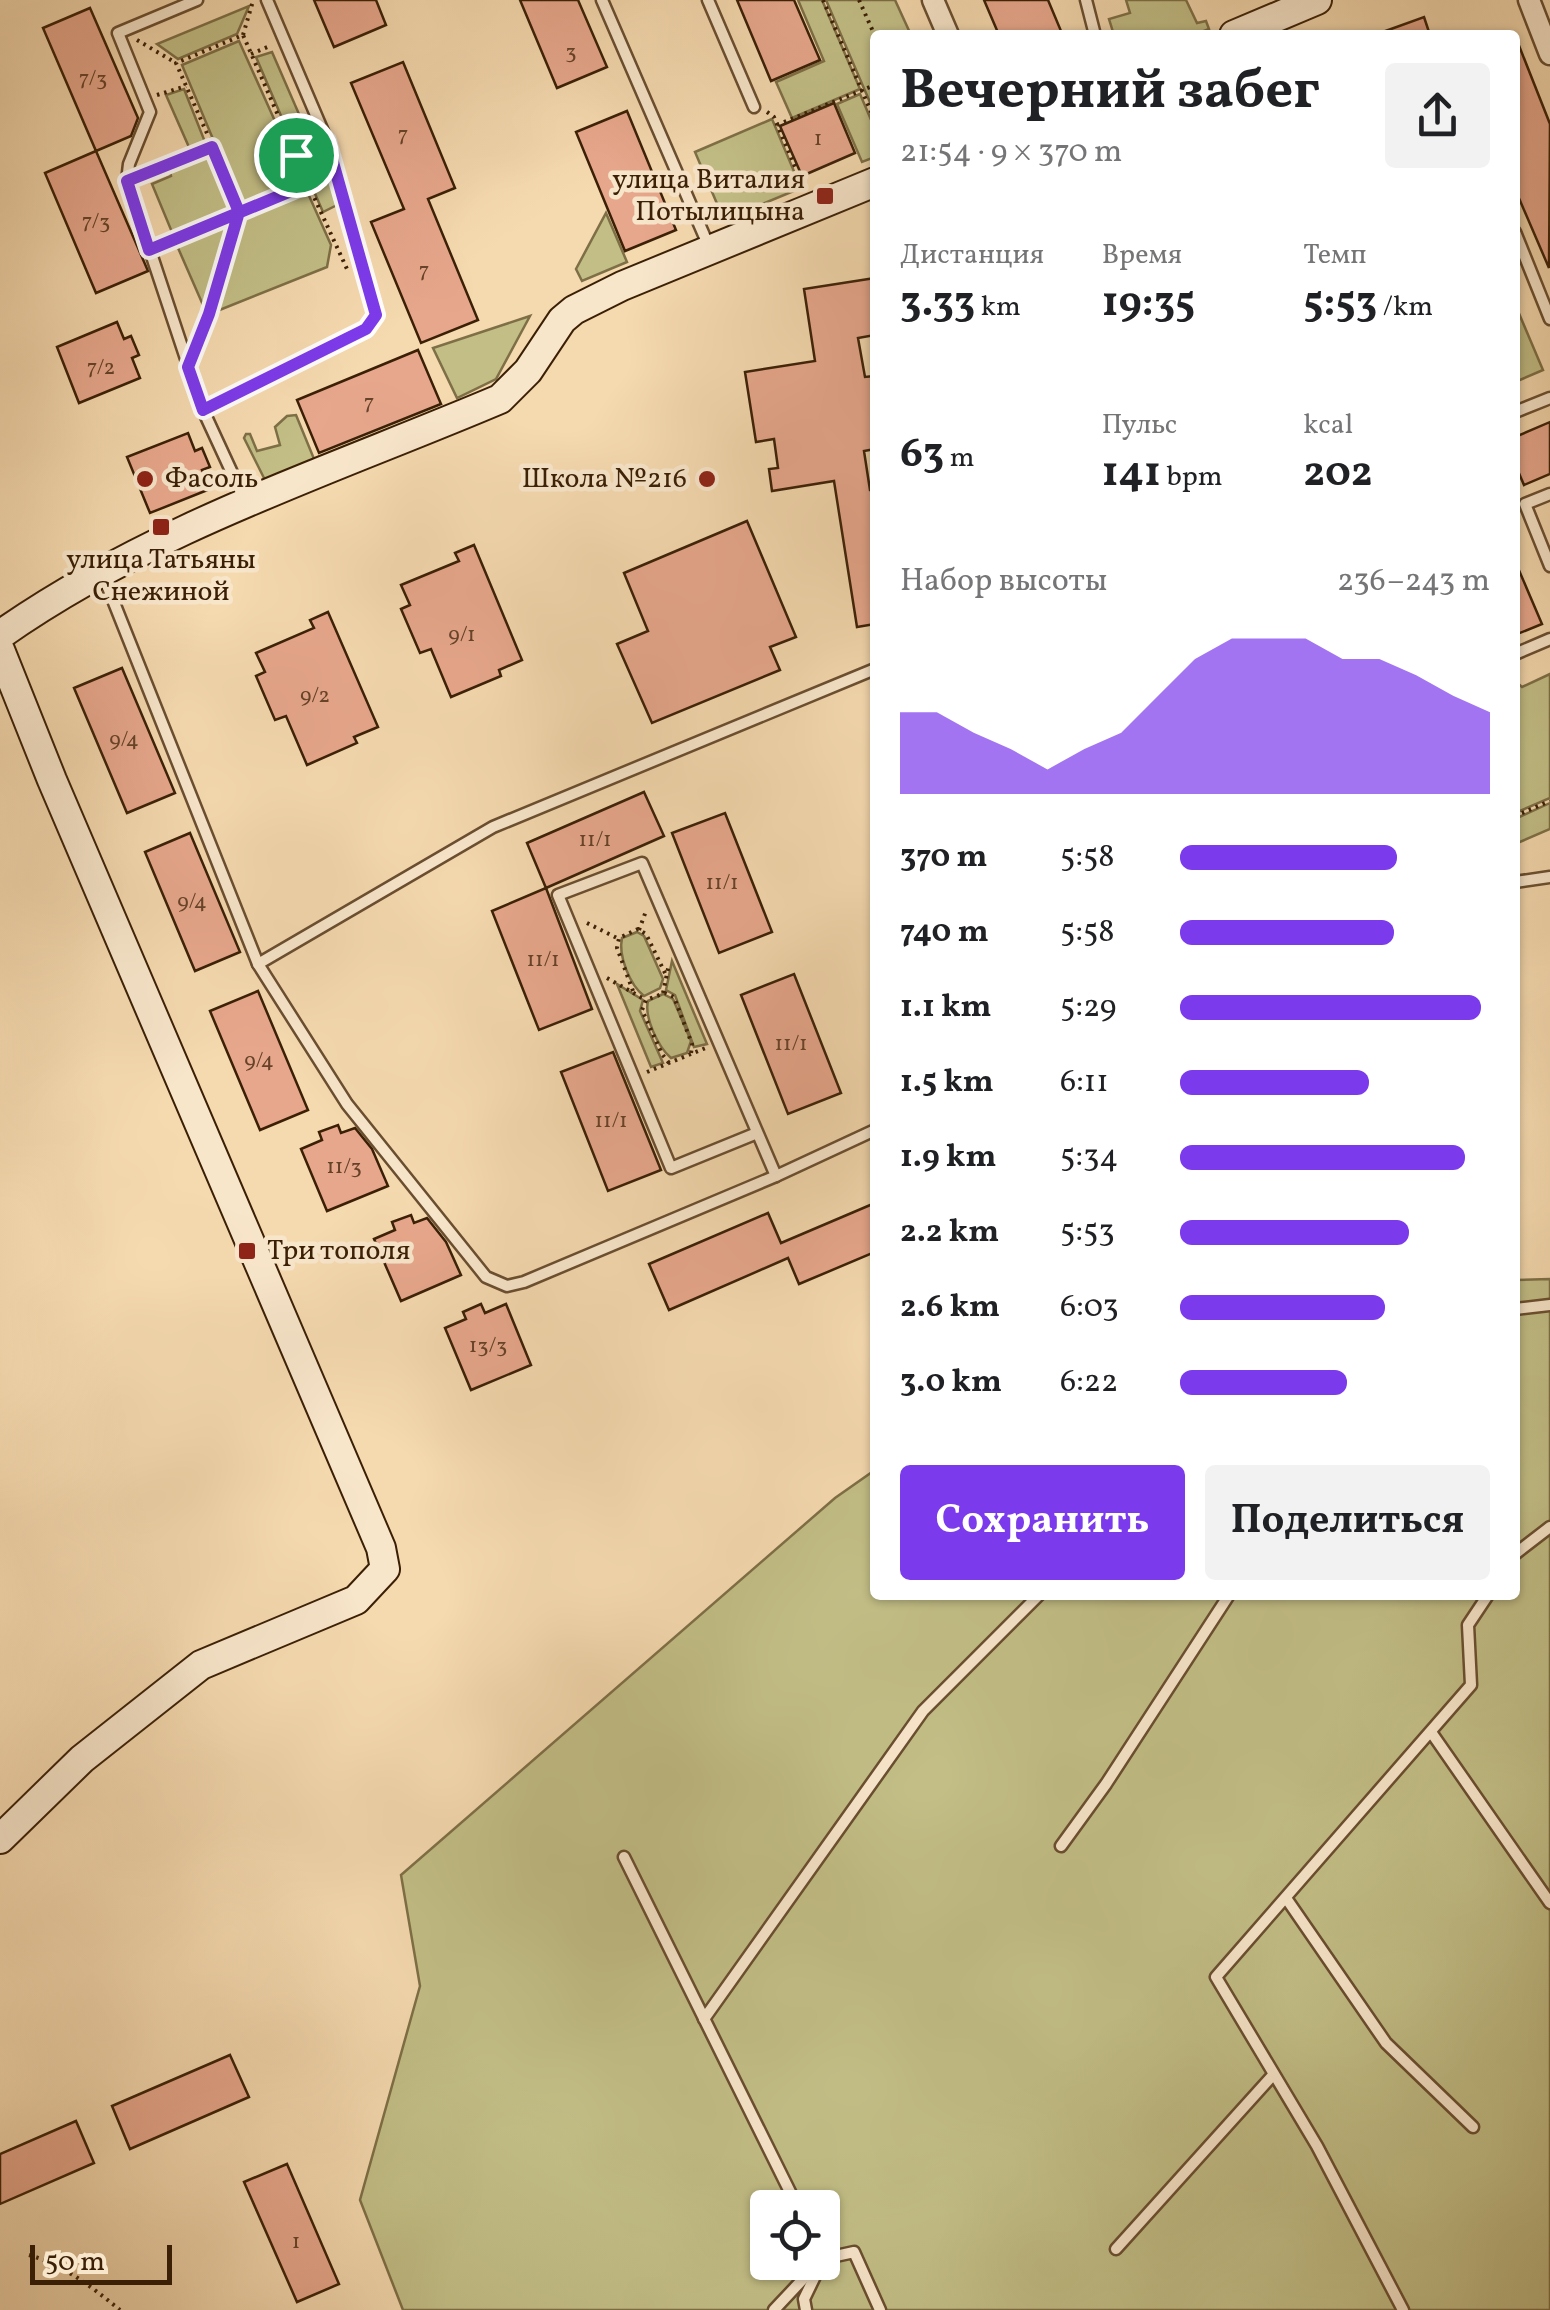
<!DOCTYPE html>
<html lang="ru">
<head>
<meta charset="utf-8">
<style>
	body { margin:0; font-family:Vollkorn,serif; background:#f2f2f2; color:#202124; height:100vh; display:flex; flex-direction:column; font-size:38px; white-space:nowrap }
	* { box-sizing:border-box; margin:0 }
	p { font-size:32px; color:#757577 }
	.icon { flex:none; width:55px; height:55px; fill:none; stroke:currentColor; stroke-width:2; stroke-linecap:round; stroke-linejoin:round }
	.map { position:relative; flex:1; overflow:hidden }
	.drawer { position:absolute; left:870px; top:30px; width:650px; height:1570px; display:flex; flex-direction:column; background:#fff; border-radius:10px; box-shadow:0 2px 8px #0004 }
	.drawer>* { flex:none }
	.fabs { position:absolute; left:750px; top:2190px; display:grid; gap:20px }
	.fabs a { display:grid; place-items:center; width:90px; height:90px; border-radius:10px; background:#fff; box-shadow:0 2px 8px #0004; font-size:50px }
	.scale { position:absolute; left:30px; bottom:25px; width:142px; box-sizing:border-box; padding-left:10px; border:5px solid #3b2006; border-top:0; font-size:28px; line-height:35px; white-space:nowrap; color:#3b2006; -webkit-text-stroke:8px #f8e6cb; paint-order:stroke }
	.pin { position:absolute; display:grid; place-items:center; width:85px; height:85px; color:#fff; margin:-42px; border:5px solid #fff; border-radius:50%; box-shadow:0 2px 10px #0007 }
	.round { display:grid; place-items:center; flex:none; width:105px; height:105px; border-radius:10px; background:#f2f2f2 }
	.summary { display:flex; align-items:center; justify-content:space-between; height:170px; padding:0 30px }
	h1 { font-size:55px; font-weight:700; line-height:75px }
	.stats { display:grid; grid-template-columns:repeat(3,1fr); gap:15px; height:170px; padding:10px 30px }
	.stats div { display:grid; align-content:center }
	.stats b { font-size:42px; font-weight:700 }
	.stats small { font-size:28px; font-weight:400 }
	.stats p { font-size:28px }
	.chart { height:280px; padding:20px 30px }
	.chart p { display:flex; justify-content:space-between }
	.chart svg { width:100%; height:180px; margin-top:10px; fill:#7c3aed; opacity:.7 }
	.cta { display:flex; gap:20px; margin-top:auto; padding:20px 30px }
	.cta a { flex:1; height:115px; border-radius:10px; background:#7c3aed; color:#fff; font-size:40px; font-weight:700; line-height:115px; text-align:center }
	.cta a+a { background:#f2f2f2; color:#202124 }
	ul { padding:0 30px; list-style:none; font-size:32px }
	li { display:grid; grid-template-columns:160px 120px 1fr; align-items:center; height:75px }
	li i { height:25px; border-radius:12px; background:#7c3aed }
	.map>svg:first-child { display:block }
	.green { fill:#c2be86; stroke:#7e6f46; stroke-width:2.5; fill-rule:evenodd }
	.building { fill:#e7a78c; stroke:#3b2006; stroke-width:2.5 }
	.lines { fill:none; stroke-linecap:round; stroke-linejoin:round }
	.lane-casing { stroke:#6a4e30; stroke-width:15 }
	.street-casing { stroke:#6a4e30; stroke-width:25 }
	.secondary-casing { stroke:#3b2006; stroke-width:32 }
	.path { stroke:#3b2006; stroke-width:4; stroke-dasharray:2.5 5; stroke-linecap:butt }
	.lane { stroke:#f8e6cb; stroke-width:10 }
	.street { stroke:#f8e6cb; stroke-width:20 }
	.secondary { stroke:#f8e6cb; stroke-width:28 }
	.route-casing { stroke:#fff; stroke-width:20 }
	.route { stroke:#7c3aed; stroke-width:12 }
	.poi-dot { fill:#8f2418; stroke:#f8e6cb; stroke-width:4 }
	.labels { text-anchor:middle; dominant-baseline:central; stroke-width:9; stroke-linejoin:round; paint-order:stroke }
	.number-label { font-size:22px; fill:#664228 }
	.poi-label { font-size:28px; fill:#3b2006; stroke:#f8e6cb; text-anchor:end }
</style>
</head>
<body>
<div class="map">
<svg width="1550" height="2310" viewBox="0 0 1550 2310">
	<rect width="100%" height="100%" fill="#f5d9af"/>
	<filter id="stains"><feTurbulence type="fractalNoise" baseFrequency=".002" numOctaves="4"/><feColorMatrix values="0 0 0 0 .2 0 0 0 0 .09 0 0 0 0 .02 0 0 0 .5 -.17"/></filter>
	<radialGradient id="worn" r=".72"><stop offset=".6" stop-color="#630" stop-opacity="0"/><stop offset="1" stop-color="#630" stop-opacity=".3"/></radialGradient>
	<g class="green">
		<path d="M798,0H822L860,89L792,118L776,82L824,61Z"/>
		<path d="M826,0H895L911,35H875V114Z"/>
		<path d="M1126,0H1186L1197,23L1206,21L1209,29L1194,35H1114L1109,19L1130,13Z"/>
		<path d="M249,6L237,34L178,59L157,44Z"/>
		<path d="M239,41L301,179L241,206L182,65Z"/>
		<path d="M272,52L312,144L296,151L256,57Z"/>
		<path d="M184,89L207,147L192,154L166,95Z"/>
		<path d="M860,94L875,129V157L862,162L837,104Z"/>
		<path d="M772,119L801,188L724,220L695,152Z"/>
		<path d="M316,150L339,204L323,212L299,157Z"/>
		<path d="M211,152L236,213L174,237L152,184L171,176L170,171Z"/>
		<path d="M306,189L331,245L327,267L212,313L243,214Z"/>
		<path d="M606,213L627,262L582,281L576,269Z"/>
		<path d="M235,218L206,312L175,241Z"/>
		<path d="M1515,304L1543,370L1515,382Z"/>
		<path d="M530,316L496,379L457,398L433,348Z"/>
		<path d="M296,415L314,459L322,456L324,462L265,480L244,438L246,434H250L257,451L280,445L275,427L287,416Z"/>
		<path d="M1550,674V798L1515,813V681L1522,687Z"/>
		<path d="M1550,803V829L1515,844V819Z"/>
		<path d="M637,932L644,936L663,979L660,988L644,996C630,985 618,956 622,938Z"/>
		<path d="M672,961L707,1044L694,1047L675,995L666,990Z"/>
		<path d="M617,984L643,1000L640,1011L663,1063L651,1067Z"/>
		<path d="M663,994L673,999L691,1041L687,1053L671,1058C658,1047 644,1017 648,1001Z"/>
		<path d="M1550,1279V2310H403L360,2200L420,1986L401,1875L835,1498L875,1470V1595H1515V1280ZM768,2208H822V2262H768Z"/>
	</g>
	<g class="building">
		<path d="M314,0H376L386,25L334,47Z"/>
		<path d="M520,0H578L607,67L557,88Z"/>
		<path d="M737,0H794L820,60L771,81Z"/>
		<path d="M984,0H1048L1061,31L1052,35H999Z"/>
		<path d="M90,8L138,118L131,136L96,151L43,28Z"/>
		<path d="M1424,17L1430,35H1380V33Z"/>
		<path d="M1516,38L1550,124L1549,268L1515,189Z"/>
		<path d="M403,62L455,188L428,199L478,320L421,343L371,222L404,209L351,83Z"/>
		<path d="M834,103L855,153L802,176L780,126Z"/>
		<path d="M627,111L676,230L625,251L576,132Z"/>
		<path d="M96,151L148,271L96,293L45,173Z"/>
		<path d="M875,278V335L858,338L865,377L875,376V449L864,451L870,490H875V624L857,627L834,481L772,491L769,469L778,468L774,439L756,442L745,372L815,361L804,289Z"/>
		<path d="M117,322L124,339L131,336L139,355L132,358L140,378L79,403L57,347Z"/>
		<path d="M418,350L441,404L319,453L297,400Z"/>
		<path d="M1550,422V474L1524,485L1515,464V437Z"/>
		<path d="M188,433L195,451L202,448L210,467L202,470L210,489L150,513L127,457Z"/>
		<path d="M747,521L796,637L770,647L780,670L652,723L617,644L648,631L624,573Z"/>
		<path d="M474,545L522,660L499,670L501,676L451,697L431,649L420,653L401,609L410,605L401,585L459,561L455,553Z"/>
		<path d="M1515,561L1542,624L1515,635Z"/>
		<path d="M328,612L378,727L354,737L357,743L307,765L286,716L275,720L256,676L265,672L256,653L314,628L310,620Z"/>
		<path d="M122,668L175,793L127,813L74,688Z"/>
		<path d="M644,792L664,836L546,888L527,843Z"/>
		<path d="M725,813L772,932L719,953L672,833Z"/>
		<path d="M190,833L240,952L195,971L145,852Z"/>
		<path d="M546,888L592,1009L539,1030L492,911Z"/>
		<path d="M794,974L841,1093L788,1114L741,995Z"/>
		<path d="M258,991L308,1110L260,1130L210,1011Z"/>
		<path d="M613,1052L661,1170L608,1191L561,1072Z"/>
		<path d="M338,1125L341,1133L355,1128L372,1149L388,1186L327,1211L301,1149L322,1140L319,1132Z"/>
		<path d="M875,1203V1252L799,1284L788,1258L669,1310L649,1264L768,1213L781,1243Z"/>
		<path d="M411,1215L414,1223L427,1218L446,1242L461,1275L401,1301L374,1239L395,1230L392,1222Z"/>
		<path d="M481,1304L485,1313L506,1304L531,1365L471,1390L445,1328L466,1319L463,1312Z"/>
		<path d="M230,2055L249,2097L130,2149L112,2106Z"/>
		<path d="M76,2121L94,2163L0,2204V2154Z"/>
		<path d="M287,2164L339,2284L297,2302L244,2182Z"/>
	</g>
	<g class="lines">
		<g class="lane-casing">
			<g id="lane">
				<path d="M197,0L118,33L150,112L129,164L127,181L203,410L245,501"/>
				<path d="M602,0L710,249"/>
				<path d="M708,0L754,107"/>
				<path d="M1086,0L1095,35"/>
				<path d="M1515,232L1550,319"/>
				<path d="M203,410L366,329L376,315L333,155L267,0"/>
				<path d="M1515,412L1550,398"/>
				<path d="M1550,494L1525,504L1550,566"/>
				<path d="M103,575L258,964L347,1104L486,1277L507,1286L524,1282L776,1176L875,1130"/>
				<path d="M1515,654L1550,639"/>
				<path d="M1515,882L1550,877"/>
				<path d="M258,964L493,827L875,669"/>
				<path d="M757,1133L671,1168L558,895L642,863L776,1176"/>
				<path d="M1515,1309L1550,1305"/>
				<path d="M1515,1554L1550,1527"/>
				<path d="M1431,1732L1550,1903"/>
				<path d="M1061,1846L1106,1784L1229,1595"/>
				<path d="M624,1857L798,2208"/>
				<path d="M1286,1898L1386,2043L1473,2127"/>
				<path d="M704,2019L923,1711L1039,1595"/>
				<path d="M1116,2249L1273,2075"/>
				<path d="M822,2259L854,2252L880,2310"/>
				<path d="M774,2310L819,2262"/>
				<path d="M806,2310L804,2299L819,2268"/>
				<path d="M1403,2310L1317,2146L1216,1977L1471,1685L1468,1625L1488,1595"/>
			</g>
		</g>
		<g class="street-casing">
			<g id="street">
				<path d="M933,0L948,35"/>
				<path d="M1529,0L1550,54"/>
			</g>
		</g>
		<g class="secondary-casing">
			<g id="secondary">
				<path d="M1234,35L1317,0"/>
				<path d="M0,635C152,528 330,471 500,399L528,371L562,320L574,310L622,286L875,182"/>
				<path d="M0,650L52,780L381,1548L385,1569L356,1600L201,1665L82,1759L0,1839"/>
			</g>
		</g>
		<g class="path">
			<path d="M823,0L875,121"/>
			<path d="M859,0L875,36"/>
			<path d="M243,35L253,1"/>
			<path d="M137,40L176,63"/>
			<path d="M251,54L270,46"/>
			<path d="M157,95L186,86"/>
			<path d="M767,112L774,117L804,188"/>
			<path d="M777,125L875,85"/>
			<path d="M213,147L176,63L243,35L308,184"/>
			<path d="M296,155L314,146"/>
			<path d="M141,176L213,147L239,213L198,343"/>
			<path d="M163,244L308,184L347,269"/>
			<path d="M1515,816L1550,801"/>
			<path d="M587,923L619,939"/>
			<path d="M639,930L646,911"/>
			<path d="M607,978L646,1000"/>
			<path d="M633,991L617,948L619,938L638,929L646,934L666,975"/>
			<path d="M663,993L669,964"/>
			<path d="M669,1063L662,1054L642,1010L646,1000L665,993L674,997L692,1044L691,1054"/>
			<path d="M647,1072L708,1047"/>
			<path d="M29,2255C64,2265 92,2287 120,2310"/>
		</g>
		<use href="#lane" class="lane"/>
		<use href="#street" class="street"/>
		<use href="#secondary" class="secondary"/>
	</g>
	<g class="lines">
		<g class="route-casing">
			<path id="route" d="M296,155L308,184L149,250L127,181L212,147L239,212L209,314L188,367L203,410L366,329L376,315L327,141L296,155"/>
		</g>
		<use href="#route" class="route"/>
	</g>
	<g class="poi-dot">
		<rect x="815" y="186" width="20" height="20" rx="5"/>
		<circle cx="145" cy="479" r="10"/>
		<circle cx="707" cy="479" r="10"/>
		<rect x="151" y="517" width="20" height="20" rx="5"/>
		<rect x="237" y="1241" width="20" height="20" rx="5"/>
	</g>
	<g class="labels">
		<g class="number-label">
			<text x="571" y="52">3</text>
			<text x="93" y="79">7/3</text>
			<text x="403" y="135">7</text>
			<text x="818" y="139">1</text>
			<text x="96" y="222">7/3</text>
			<text x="424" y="271">7</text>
			<text x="101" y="368">7/2</text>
			<text x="369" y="403">7</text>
			<text x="462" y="635">9/1</text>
			<text x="315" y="696">9/2</text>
			<text x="124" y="740">9/4</text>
			<text x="595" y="840">11/1</text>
			<text x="722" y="883">11/1</text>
			<text x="192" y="902">9/4</text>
			<text x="543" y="960">11/1</text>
			<text x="791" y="1044">11/1</text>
			<text x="259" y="1061">9/4</text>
			<text x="611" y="1121">11/1</text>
			<text x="344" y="1167">11/3</text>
			<text x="488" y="1346">13/3</text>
			<text x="296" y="2242">1</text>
		</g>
		<g class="poi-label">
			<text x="805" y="180">улица Виталия<tspan x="805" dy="32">Потылицына</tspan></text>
			<text x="165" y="479" text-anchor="start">Фасоль</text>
			<text x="687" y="479">Школа №216</text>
			<text x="161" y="560" text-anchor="middle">улица Татьяны<tspan x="161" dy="32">Снежиной</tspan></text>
			<text x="267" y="1251" text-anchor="start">Три тополя</text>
		</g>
	</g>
	<rect width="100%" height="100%" filter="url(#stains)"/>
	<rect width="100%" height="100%" fill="url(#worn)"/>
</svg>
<div class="fabs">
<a><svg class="icon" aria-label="locate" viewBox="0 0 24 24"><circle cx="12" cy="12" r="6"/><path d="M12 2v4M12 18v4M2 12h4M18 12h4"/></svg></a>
</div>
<div class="scale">50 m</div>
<div class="pin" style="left:296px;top:155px;background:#1e9e55"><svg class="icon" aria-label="arrive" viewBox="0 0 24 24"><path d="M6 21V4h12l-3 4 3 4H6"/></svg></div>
<section class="drawer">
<div class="summary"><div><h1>Вечерний забег</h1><p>21:54 · 9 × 370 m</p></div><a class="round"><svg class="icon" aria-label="share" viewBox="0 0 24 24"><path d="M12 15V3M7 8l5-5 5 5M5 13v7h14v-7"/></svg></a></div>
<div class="stats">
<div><p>Дистанция</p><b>3.33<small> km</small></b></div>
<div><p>Время</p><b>19:35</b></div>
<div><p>Темп</p><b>5:53<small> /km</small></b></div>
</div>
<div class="stats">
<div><b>63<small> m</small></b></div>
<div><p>Пульс</p><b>141<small> bpm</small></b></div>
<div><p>kcal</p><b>202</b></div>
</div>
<div class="chart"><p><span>Набор высоты</span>236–243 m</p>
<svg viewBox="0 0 160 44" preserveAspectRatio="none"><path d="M0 44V24L10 24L20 29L30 33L40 38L50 33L60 29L70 20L80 11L90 6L100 6L110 6L120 11L130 11L140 15L150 20L160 24V44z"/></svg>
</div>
<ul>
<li><b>370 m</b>5:58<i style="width:70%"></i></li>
<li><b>740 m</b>5:58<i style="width:69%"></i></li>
<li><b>1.1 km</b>5:29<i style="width:97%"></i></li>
<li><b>1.5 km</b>6:11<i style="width:61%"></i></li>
<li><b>1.9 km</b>5:34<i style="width:92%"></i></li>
<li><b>2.2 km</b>5:53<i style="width:74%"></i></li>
<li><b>2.6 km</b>6:03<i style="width:66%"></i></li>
<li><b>3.0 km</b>6:22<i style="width:54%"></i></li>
</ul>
<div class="cta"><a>Сохранить</a><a>Поделиться</a></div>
</section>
</div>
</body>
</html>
